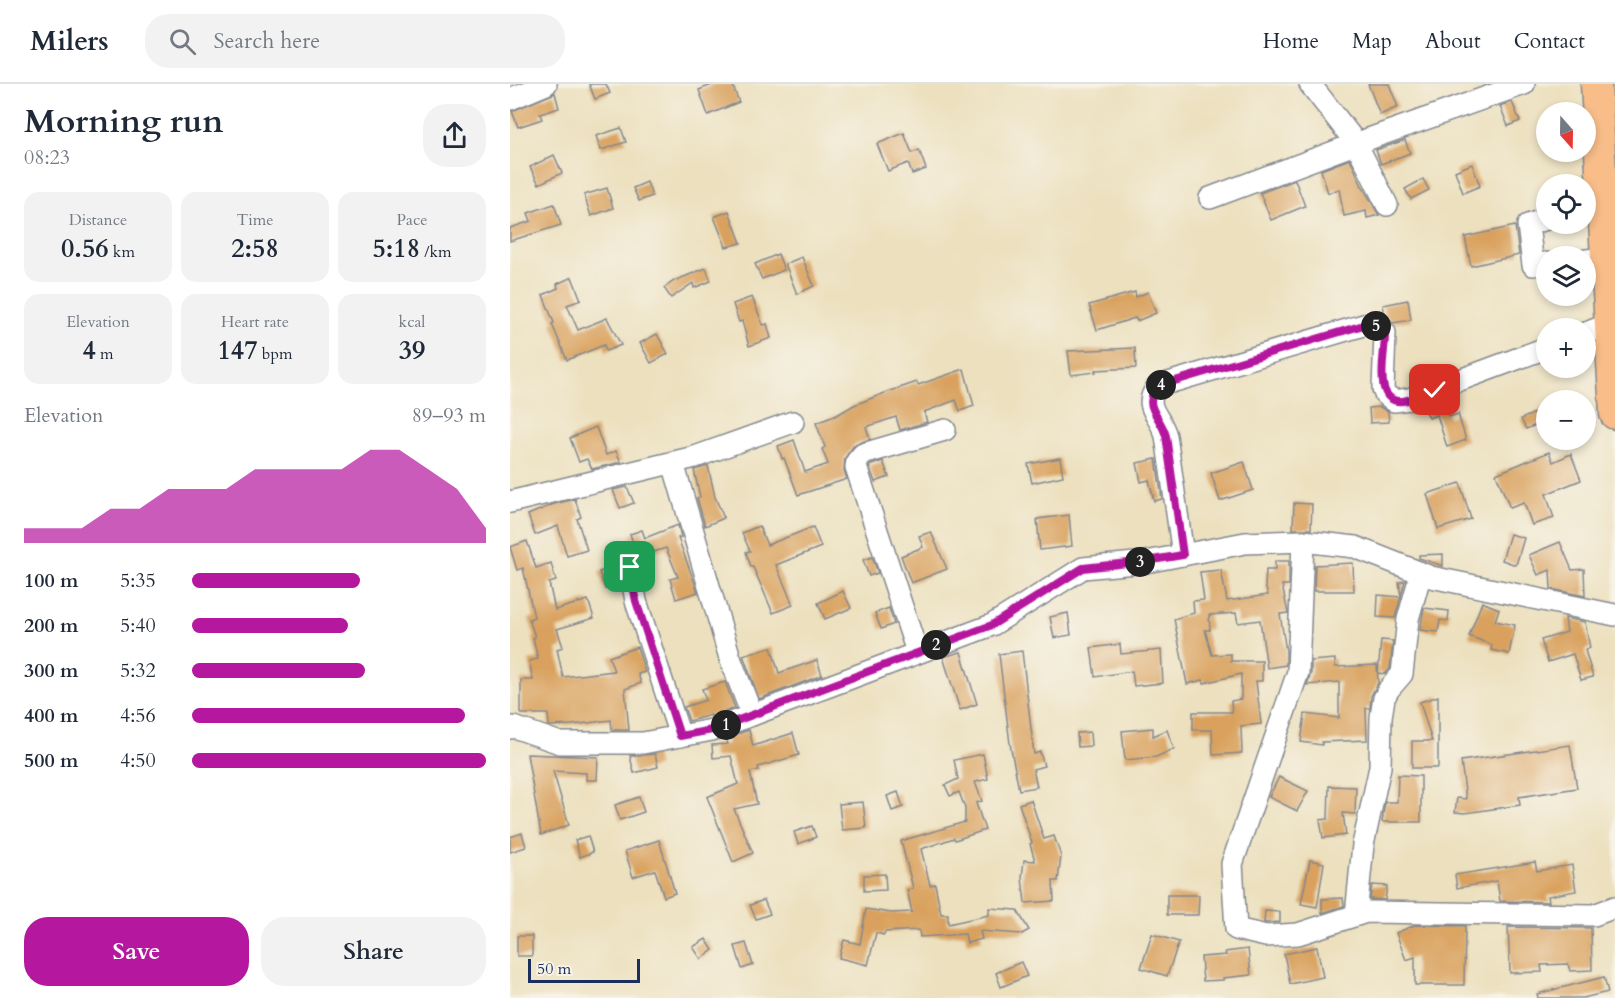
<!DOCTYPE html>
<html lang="en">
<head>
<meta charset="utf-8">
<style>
	body { margin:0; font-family:Cardo,serif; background:#f2f2f3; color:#1f2937; height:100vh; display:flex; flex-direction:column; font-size:22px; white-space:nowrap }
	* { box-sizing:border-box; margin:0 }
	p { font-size:20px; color:#747a83 }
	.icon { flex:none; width:33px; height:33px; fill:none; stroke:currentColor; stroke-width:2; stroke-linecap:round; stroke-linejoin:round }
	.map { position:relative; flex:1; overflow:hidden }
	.panel { display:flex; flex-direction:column; background:#fff; width:510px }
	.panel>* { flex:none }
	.needle { width:39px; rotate:160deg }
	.fabs { position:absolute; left:1026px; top:18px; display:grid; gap:12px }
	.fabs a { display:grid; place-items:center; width:60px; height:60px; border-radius:50%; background:#fff; box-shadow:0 3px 9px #0003; font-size:30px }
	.scale { position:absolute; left:18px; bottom:15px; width:112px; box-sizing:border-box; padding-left:6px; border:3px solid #1b2f5e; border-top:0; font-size:16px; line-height:21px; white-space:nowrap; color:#1b2f5e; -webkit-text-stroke:4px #f7f3e8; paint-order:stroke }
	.pin { position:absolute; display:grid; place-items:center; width:51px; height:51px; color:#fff; margin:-26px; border-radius:12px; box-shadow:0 3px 9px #0006 }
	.km { position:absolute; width:30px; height:30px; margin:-15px; border-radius:50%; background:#222; color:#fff; font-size:16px; line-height:30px; text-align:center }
	.round { display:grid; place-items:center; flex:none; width:63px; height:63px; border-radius:24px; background:#f2f2f3 }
	.overview { display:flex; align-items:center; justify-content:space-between; height:102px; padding:0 24px }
	h1 { font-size:33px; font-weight:700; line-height:45px }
	.figures { display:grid; grid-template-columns:repeat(3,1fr); gap:9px; height:102px; padding:6px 24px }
	.figures div { display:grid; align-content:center; border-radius:15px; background:#f2f2f3; text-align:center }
	.figures b { font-size:26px; font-weight:700 }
	.figures small { font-size:16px; font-weight:400 }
	.figures p { font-size:16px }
	.chart { height:168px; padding:12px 24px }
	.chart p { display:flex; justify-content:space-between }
	.chart svg { width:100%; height:108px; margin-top:6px; fill:#b5179e; opacity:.7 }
	.cta { display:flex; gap:12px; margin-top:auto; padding:12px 24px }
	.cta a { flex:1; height:69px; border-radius:24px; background:#b5179e; color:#fff; font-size:24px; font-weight:700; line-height:69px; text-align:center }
	.cta a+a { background:#f2f2f3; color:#1f2937 }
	ul { padding:0 24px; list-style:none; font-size:20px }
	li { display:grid; grid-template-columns:96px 72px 1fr; align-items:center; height:45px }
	li i { height:15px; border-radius:8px; background:#b5179e }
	header { display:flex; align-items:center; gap:36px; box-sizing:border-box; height:84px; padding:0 30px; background:#fff; border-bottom:2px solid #e0e1e3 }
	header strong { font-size:28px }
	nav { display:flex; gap:33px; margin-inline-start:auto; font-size:21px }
	.search { width:420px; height:54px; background:#f2f2f3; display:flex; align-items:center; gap:15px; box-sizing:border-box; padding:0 21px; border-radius:24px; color:#747a83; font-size:22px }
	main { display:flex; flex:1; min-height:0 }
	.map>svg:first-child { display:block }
	.building { fill:#d9a15d }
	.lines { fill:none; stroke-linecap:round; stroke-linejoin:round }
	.minor-casing { stroke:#84888e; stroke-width:24 }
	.highway-casing { stroke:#84888e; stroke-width:33 }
	.minor { stroke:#fff; stroke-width:21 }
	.highway { stroke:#f8bd89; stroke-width:30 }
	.route-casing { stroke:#fff; stroke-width:12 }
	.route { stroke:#b5179e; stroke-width:8 }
</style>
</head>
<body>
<header>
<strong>Milers</strong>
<div class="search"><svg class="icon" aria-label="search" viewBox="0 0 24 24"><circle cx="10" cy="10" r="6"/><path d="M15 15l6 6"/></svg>Search here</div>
<nav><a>Home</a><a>Map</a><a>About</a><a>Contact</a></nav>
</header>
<main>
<section class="panel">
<div class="overview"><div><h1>Morning run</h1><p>08:23</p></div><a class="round"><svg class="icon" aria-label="share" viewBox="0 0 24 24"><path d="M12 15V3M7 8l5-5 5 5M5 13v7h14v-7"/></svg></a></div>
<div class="figures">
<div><p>Distance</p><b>0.56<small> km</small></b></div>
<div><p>Time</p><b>2:58</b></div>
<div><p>Pace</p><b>5:18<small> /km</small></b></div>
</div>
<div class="figures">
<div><p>Elevation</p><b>4<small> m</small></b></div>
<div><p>Heart rate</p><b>147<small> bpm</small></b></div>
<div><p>kcal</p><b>39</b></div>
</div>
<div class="chart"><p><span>Elevation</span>89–93 m</p>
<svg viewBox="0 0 160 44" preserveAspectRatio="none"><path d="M0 44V38L10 38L20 38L30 30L40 30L50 22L60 22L70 22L80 14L90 14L100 14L110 14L120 6L130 6L140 14L150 22L160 38V44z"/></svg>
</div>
<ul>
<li><b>100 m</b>5:35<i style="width:57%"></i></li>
<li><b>200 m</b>5:40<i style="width:53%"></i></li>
<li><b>300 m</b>5:32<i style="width:59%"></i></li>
<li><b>400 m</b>4:56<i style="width:93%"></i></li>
<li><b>500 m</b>4:50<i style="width:100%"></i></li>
</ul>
<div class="cta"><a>Save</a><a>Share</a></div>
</section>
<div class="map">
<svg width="1105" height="914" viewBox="0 0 1105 914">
	<rect width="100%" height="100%" fill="#f7f3e8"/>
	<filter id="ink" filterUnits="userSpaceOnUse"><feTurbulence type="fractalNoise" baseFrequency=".0167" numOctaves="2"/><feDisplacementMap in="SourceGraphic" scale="12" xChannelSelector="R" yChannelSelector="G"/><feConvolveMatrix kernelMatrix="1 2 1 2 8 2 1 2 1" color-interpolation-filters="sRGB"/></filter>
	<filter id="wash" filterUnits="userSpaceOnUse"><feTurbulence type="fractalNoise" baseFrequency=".008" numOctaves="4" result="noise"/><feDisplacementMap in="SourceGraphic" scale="24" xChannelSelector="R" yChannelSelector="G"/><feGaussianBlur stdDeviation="1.35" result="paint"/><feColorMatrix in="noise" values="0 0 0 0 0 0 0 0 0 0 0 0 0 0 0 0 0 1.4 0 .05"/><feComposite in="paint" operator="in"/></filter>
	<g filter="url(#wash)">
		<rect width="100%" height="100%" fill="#ece0be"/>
		<g id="blocks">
			<g class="building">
				<path d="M79,0H96L100,9L85,15Z"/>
				<path d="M204,0H222L229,18L198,31L189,6Z"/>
				<path d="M858,0H879L888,23L870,31Z"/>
				<path d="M45,9L49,24L30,30L32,35L8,43L2,27Z"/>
				<path d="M1002,18L1010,37L998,42L990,22Z"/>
				<path d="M111,44L116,58L91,66L86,52Z"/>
				<path d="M394,49L402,69L409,66L416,85L402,90L398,79L378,87L367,60Z"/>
				<path d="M895,56L900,69L871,80L866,66Z"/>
				<path d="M44,71L52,89L29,100L20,83Z"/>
				<path d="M840,75L852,102L869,131L857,134L856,127L834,132L829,105L818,109L811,86Z"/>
				<path d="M962,80L970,102L953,109L945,87Z"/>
				<path d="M913,95L919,106L901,115L895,105Z"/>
				<path d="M785,96L795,122L761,136L750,109Z"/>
				<path d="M137,98L142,112L129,117L123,104Z"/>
				<path d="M97,104L103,124L81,132L74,111Z"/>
				<path d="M44,120L51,141L0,157V144L21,137L18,129Z"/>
				<path d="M219,127L231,159L216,163L204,133Z"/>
				<path d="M1005,142L1009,171L961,182L955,153Z"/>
				<path d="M268,170L274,186L252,195L245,180Z"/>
				<path d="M292,173L304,202L287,210L275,180Z"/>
				<path d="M196,184L201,197L184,204L183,199L161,214L154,204L164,197Z"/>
				<path d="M62,193L71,216L57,221L68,246L97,234L111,261L96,267L94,261L57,276L42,240L44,239L33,211L48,204L47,200Z"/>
				<path d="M625,208L626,213L638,208L646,229L627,237L625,234L587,246L579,221Z"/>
				<path d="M242,213L253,241L257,240L261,254L239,262L232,237L229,238L223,220Z"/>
				<path d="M898,216L901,236L883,239L875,232L873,221Z"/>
				<path d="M147,250L158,270L141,279L130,259Z"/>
				<path d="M625,264L626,284L585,286L586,288L561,291L558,267Z"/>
				<path d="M454,285L464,322L450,327L446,316L414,328L417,338L390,346L386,333L356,343L360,355L344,361L335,374L334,386L337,395L288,411L274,374L272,375L268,362L284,356L295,388L318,380L312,365L315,363L306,339L327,331L344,321L375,309L407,298L408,301Z"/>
				<path d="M932,316L939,333L948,330L956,356L937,363L927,331L919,334L914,323Z"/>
				<path d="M870,323L878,328L879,338L860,339L859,324Z"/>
				<path d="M1036,324V337L1016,345L1011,335Z"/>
				<path d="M86,343L96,371L106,367L111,378L82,385L77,375L69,378L60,354Z"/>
				<path d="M1039,368L1043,378L1061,370L1071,396L1036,410L1044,434L1022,441L1014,419L1000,424L986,390Z"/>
				<path d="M550,374L553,392L522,399L518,380Z"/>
				<path d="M646,375L652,415L644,417L639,396L631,398L627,379Z"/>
				<path d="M373,377L379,393L365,398L359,382Z"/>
				<path d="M734,378L743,406L710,417L701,389Z"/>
				<path d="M198,382L205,413L214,434L195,442L187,414L190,413L184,386Z"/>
				<path d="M950,399L961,435L928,445L917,410Z"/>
				<path d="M117,403L124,419L110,424L103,406Z"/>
				<path d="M65,415L71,433L67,435L77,466L57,472L48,442L25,451L18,431L44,420Z"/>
				<path d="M784,419L802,420L801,445H783Z"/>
				<path d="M559,431L562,462L530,466L527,435Z"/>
				<path d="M168,441L171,453L168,454L188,508L166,515L160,495L168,493L156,464L128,473L120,450L132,446L135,454Z"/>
				<path d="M249,442L257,461L303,443L311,463L266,481L283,521L263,529L243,483H241L236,468L240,467L232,449Z"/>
				<path d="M421,448L437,485L401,499L391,472L413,463L409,452Z"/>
				<path d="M1000,450L1014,454L1006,481L992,476Z"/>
				<path d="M17,457L26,484L41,479L46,497L39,499L45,526L78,516L84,534L47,545L53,563L47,565L53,593L104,587L99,573L127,563L135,588L128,590L131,599L115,605L119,646H102L101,636L62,641L39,642L38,630H11V596H23L19,577L28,575L23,554L25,553L19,535L24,533L13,484L7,486L0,463Z"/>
				<path d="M1050,458L1062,486L1074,485L1075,512L1041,505L1040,486L1028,491L1019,471Z"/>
				<path d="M933,470V482L909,474V471Z"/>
				<path d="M362,473L368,489L359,492L353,476Z"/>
				<path d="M765,477H779V501H772L778,529L770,530L776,567V581L757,584L750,536L728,539L726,529L699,531L700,546H695L702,571L721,570V577H752V597H746L751,640L731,642L732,669L703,671L702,646H683V628H722L721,617L731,615V590L694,599L693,596L677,600L664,535L684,529L683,517L694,516L690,488L711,486L717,517L758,511L755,501L756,486H765Z"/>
				<path d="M843,479L844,507H804L805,481Z"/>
				<path d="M103,483L109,501L95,505L89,488Z"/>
				<path d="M895,497L885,534L867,533L868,511L891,513L889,498Z"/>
				<path d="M333,507L341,524L315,535L308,519Z"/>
				<path d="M972,518L989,525L985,537L1005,541L999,570L981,566L982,561L959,552Z"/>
				<path d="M379,524L384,540L371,545L365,529Z"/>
				<path d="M914,524L939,527L938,537L930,536L928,548L910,546Z"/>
				<path d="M558,529L561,551L544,554L540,533Z"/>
				<path d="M1055,534L1075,538L1080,564L1075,566L1083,593L1071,596L1063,570L1038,578L1031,556L1057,548Z"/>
				<path d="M871,556L883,557L880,585L875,590L868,589Z"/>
				<path d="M610,560L611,570L651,566L653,599L624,602L622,587L585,593L581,564Z"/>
				<path d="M261,563L269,589L307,576L312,591L249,615L233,571Z"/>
				<path d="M512,567L524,670L530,668L534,682L523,685L527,703L509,706L500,660L489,570Z"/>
				<path d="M451,568L467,620L450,626L433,573Z"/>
				<path d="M825,575V583L867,581L868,599L861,612L860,624H856L857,656L812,658V661L791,658L795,630L829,634V598L797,601L801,589V577Z"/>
				<path d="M215,598L225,624L201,633V631L179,637L174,623L196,616L192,605Z"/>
				<path d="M928,612V684H902V657H922L910,618Z"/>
				<path d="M643,644V652L657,646L664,665L646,673L615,676L612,647Z"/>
				<path d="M239,646L243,662L283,649L289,671L248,683L249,686L240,688L247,720L224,725L243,769L223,778L197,713L228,700L221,672L203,674L202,661L218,660L216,654Z"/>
				<path d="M580,648L581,662L568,663L567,649Z"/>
				<path d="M1060,661L1067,704L1009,713L1010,721L955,729L945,728L947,714L956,715L951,677Z"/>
				<path d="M17,670L88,673L87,696H76V689L43,687L59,741L31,751Z"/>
				<path d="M145,670L148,683L124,689L120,672Z"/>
				<path d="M473,670L478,695L465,698L472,717L466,719L475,746L445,756L444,754L411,765L420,801L425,800L431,830H438V840L479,831V824L507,826L519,846L512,850L470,847L472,855L457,859L455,850L410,853L409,846L375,848L374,851L366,849L358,881L329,874L334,856L350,860L356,825L381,829L402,828L397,806L403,804L391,757L455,738V724L449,708L440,712L435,701L448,695L444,676Z"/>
				<path d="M888,691L911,692V738H872L875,718H887Z"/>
				<path d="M769,693L798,707L787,727L759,713Z"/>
				<path d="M819,702L846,703L845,730L833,729L836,751L813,754L810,736L818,735Z"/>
				<path d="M388,708L393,723L382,727L377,712Z"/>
				<path d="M129,713L134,728L110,736L105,721Z"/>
				<path d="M521,716L534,755L544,752L551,772L548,797H543L544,817L515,819L512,794L514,776L525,777L520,760L522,759L509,720Z"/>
				<path d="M353,718L356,744L332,746L329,720Z"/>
				<path d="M302,742L306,753L288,760L284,748Z"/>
				<path d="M12,749L16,763L0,768V753Z"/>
				<path d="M78,752L83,768L70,773L65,756Z"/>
				<path d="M149,756L165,809L154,813L145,786L123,793L115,767Z"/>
				<path d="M800,776L814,779L807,823L791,820Z"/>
				<path d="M1025,778L1027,787L1062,781L1066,807L1038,812L1039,818L990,817L987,797L947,804L945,791Z"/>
				<path d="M375,790L376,806L354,807V791Z"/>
				<path d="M862,801L877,802L875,816L860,815Z"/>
				<path d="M657,811H689L688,831H657Z"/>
				<path d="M833,814L834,822L812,829V815Z"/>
				<path d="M254,816L260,830L246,835L240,821Z"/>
				<path d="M755,827L770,828V838L754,839Z"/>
				<path d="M905,841L955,842L954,901H905V873L896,876L886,849Z"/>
				<path d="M998,843L1081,844L1082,886L1060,887L1058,880L1031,881L1032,888L1000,889Z"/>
				<path d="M642,850L669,858L657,892L631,884Z"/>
				<rect x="7" y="852" width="15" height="20"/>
				<path d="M196,855L203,866L191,875L183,863Z"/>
				<path d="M236,859L243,881L232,885L225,862Z"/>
				<path d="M807,863L813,893L780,900L774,870Z"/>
				<path d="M738,865L741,891L713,894V896L693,897L691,873L716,871L715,868Z"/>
				<path d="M511,878L517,892L491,903L486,889Z"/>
				<path d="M1094,893L1098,908L1073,914H1028L1027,910Z"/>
			</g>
		</g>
	</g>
	<g filter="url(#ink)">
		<use href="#blocks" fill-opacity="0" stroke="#84888e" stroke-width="1.5"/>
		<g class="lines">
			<g class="minor-casing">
				<g id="minor">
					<path d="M800,0L846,59L877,121"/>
					<path d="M0,15L36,0"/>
					<path d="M700,114L853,57L1014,0"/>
					<path d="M1036,135L1018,141L1023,181L1036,179"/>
					<path d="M1076,176L1097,174"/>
					<path d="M1076,249L1099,240"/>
					<path d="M163,379L220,574L242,631"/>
					<path d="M0,418L185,373L283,338"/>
					<path d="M793,457L788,588L722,780L726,845L756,852L788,850L856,828L1084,831L1105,823"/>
					<path d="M673,471L656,352C650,330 631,323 648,302L857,240L867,242L875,249L873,305L875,310L884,317L899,315L1036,264"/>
					<path d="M120,483L126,517L170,652"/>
					<path d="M407,568L346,383L347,377L353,370L435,346"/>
					<path d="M0,644L4,643L50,659H133L202,646L482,541L573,484L636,478L735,459L793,457L845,463L921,493L1105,531"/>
					<path d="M846,831L853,761L870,683L871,633L874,614L879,605L892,590L898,535L911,489"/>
				</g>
			</g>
			<g class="highway-casing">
				<path id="highway" d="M1086,0L1105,330"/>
			</g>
			<use href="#minor" class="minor"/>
			<use href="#highway" class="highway"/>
		</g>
	</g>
	<g class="lines" filter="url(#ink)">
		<g class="route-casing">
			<path id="route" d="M120,483L126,517L170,652L202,646L482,541L573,484L636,477L673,471L656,352C650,330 631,323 648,302L857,240L867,242L875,249C876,268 861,320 893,317C904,315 915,309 925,306"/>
		</g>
		<use href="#route" class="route"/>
	</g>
</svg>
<div class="fabs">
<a><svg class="needle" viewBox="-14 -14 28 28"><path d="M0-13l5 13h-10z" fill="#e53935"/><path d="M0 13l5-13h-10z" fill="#747a83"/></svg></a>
<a><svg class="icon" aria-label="locate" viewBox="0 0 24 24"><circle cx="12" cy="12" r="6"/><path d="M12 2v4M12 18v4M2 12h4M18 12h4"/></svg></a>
<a><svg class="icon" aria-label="layers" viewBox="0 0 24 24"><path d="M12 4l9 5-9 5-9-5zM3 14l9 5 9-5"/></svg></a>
<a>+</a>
<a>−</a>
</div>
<div class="scale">50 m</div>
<div class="pin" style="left:120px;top:483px;background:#1e9e55"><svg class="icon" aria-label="arrive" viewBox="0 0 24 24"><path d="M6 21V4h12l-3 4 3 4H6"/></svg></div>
<div class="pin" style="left:925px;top:306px;background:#d93025"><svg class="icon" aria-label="check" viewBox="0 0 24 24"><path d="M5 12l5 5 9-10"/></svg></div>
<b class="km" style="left:216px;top:641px">1</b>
<b class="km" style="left:426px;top:561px">2</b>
<b class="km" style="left:630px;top:478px">3</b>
<b class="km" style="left:651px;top:301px">4</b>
<b class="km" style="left:866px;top:242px">5</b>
</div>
</main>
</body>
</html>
